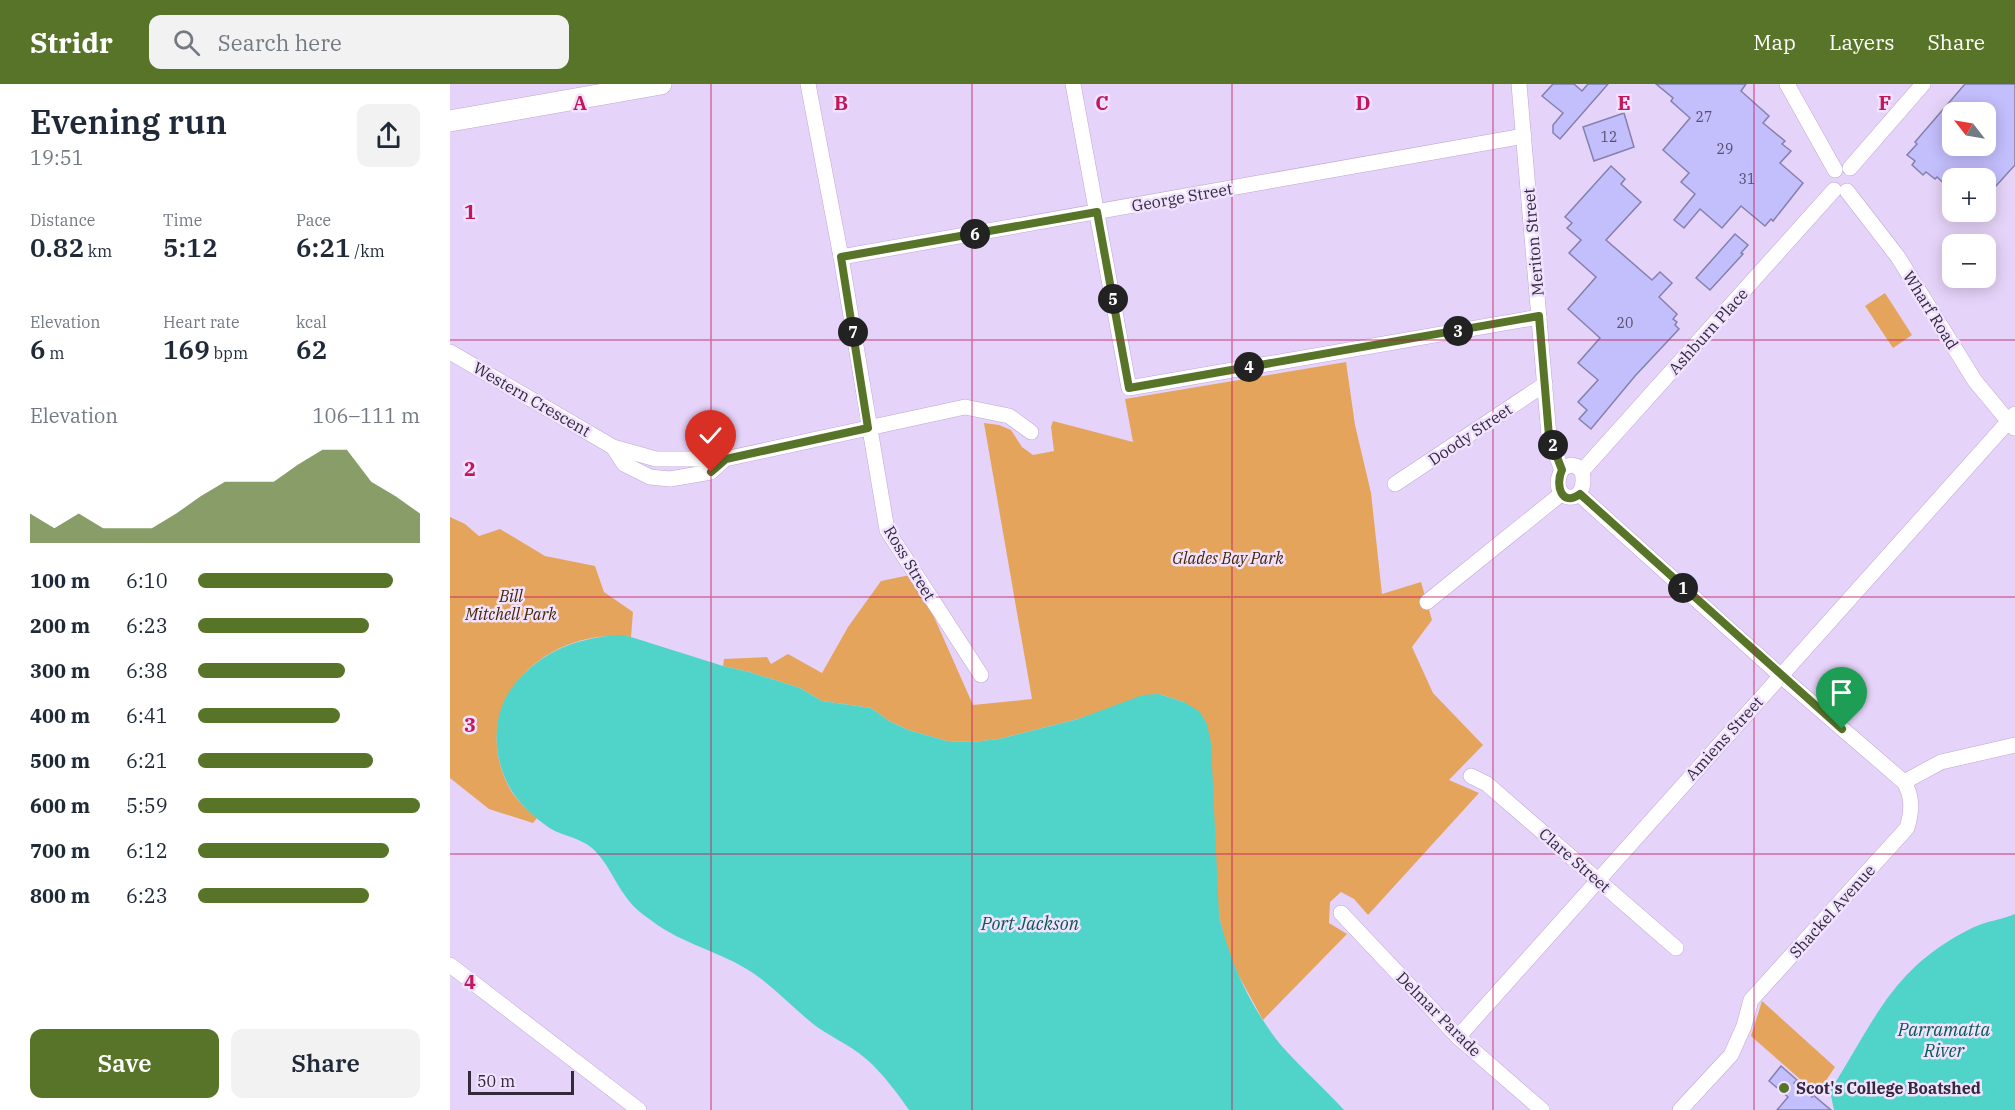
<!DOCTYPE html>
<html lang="en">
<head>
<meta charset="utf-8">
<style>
	body { margin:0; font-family:"IBM Plex Serif",serif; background:#f2f2f3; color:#1f2937; height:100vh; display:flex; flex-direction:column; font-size:22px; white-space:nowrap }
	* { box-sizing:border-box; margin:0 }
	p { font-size:20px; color:#747a83 }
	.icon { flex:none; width:33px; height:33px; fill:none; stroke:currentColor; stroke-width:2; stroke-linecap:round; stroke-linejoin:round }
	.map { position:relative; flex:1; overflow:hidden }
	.side { display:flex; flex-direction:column; background:#fff; width:450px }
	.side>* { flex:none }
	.needle { width:39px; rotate:301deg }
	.tools { position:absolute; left:1492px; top:18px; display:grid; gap:12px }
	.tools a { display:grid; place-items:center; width:54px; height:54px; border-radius:12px; background:#fff; box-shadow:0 3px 15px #0003; font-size:30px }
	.scale { position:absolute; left:18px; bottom:15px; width:106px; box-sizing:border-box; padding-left:6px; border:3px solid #32293a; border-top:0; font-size:16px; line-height:21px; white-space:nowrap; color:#32293a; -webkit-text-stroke:4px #f1e3ff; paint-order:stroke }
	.pin { position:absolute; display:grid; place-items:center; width:51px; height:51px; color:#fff; margin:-62px -26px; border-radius:50% 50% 50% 0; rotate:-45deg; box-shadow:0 0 6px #0007 }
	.pin .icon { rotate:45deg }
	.km { position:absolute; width:30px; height:30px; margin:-15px; border-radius:50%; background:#222; color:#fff; font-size:16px; line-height:30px; text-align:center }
	.round { display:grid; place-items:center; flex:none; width:63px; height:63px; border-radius:12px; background:#f2f2f3 }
	.overview { display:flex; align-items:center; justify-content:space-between; height:102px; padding:0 30px }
	h1 { font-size:33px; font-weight:600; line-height:45px }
	.figures { display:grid; grid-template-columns:repeat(3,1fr); gap:9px; height:102px; padding:6px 30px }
	.figures div { display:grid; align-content:center }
	.figures b { font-size:26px; font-weight:600 }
	.figures small { font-size:16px; font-weight:400 }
	.figures p { font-size:16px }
	.chart { height:168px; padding:12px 30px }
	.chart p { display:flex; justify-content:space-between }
	.chart svg { width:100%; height:108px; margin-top:6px; fill:#577429; opacity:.7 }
	.action { display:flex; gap:12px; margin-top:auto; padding:12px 30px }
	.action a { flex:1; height:69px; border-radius:12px; background:#577429; color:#fff; font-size:24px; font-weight:600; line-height:69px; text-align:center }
	.action a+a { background:#f2f2f3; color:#1f2937 }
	ul { padding:0 30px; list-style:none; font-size:20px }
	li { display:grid; grid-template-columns:96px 72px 1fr; align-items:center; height:45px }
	li i { height:15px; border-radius:8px; background:#577429 }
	header { display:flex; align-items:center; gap:36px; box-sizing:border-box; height:84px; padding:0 30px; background:#577429; color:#fff }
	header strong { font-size:28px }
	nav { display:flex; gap:33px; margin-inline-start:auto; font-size:21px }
	.search { width:420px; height:54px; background:#f2f2f3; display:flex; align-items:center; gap:15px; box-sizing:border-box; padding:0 21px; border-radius:12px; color:#747a83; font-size:22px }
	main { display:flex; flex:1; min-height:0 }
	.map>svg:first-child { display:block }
	.green { fill:#e4a45c }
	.water { fill:#50d3c9 }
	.building { fill:#c3befc; stroke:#8481ae; stroke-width:1.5; fill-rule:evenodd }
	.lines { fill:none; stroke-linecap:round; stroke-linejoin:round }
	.street-casing { stroke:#bda7d4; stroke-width:16 }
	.secondary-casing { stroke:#bda7d4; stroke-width:22 }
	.street { stroke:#fff; stroke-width:15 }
	.secondary { stroke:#fff; stroke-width:21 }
	.route-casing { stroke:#fff; stroke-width:12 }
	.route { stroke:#577429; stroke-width:8 }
	.grid { fill:none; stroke:#c2185b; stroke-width:1.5; stroke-opacity:0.55 }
	.poi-dot { fill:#577429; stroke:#f1e3ff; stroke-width:2 }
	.labels { text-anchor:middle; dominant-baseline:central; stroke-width:5; stroke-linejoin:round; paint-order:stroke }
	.number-label { font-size:14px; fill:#564e6a }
	.street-label { font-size:16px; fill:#32293a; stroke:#f1e3ff }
	.park-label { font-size:16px; font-style:italic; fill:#442600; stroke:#f1e3ff }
	.poi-label { font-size:16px; font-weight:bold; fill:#32293a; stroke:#f1e3ff; text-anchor:start }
	.water-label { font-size:18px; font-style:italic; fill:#095852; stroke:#f1e3ff }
	.grid-label { font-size:20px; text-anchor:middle; font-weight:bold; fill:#c2185b; stroke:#f1e3ff; stroke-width:5; stroke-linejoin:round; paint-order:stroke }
</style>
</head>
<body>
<header>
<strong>Stridr</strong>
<div class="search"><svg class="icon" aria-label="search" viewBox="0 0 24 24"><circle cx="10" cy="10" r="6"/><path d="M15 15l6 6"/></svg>Search here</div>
<nav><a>Map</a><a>Layers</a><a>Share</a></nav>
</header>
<main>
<section class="side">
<div class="overview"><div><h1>Evening run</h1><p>19:51</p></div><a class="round"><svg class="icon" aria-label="share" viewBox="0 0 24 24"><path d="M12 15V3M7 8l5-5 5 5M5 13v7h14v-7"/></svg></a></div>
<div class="figures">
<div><p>Distance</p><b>0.82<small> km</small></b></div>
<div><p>Time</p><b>5:12</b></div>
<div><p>Pace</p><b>6:21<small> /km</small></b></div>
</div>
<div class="figures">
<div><p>Elevation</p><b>6<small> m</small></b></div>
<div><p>Heart rate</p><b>169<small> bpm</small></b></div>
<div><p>kcal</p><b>62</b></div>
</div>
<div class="chart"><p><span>Elevation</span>106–111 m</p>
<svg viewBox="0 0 160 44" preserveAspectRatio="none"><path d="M0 44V32L10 38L20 32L30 38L40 38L50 38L60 32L70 25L80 19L90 19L100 19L110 12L120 6L130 6L140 19L150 25L160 32V44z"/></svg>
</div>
<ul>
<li><b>100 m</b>6:10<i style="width:88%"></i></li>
<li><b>200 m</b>6:23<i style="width:77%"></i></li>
<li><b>300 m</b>6:38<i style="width:66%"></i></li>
<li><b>400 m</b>6:41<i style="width:64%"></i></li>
<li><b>500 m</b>6:21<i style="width:79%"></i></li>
<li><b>600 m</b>5:59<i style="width:100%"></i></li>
<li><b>700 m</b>6:12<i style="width:86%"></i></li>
<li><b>800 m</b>6:23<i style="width:77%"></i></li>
</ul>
<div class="action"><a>Save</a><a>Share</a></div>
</section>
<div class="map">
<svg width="1565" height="1026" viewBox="0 0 1565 1026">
	<rect width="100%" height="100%" fill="#e6d3f9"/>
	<g class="green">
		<path d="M1435,209L1462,251L1443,264L1415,222Z"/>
		<path d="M896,278L905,341L921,409L932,510L971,498L982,536L962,563L983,609L1033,661L999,696L1029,709L918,831L904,815L891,808L880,818L879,839L897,850L813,936L785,885L775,858L769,832L766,806L761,681L734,618L709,610L628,635L549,655L523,658L497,657L458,646L439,637L421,624L372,617L350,604L299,588L273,582L274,575L317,573L321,580L338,570L372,589L398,543L431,497L465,490L523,621L582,615L534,339L549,341L561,346L572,363L583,371L604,367L601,343L603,337L683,358L675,315Z"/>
		<path d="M0,433L15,440L29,452L50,445L95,472L145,482L154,508L183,528L181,553C97,542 15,618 59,703C65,715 77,725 87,734L83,739L39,725L0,694Z"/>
		<path d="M1312,917L1385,983L1367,1010L1301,952Z"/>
	</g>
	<g class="water">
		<path d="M171,551L181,553L273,582L299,588L350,604L372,617L421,624L439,637L458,646L497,657L522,658L549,655L628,635L693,611L709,610L734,618L749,627L757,640L761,659L769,832C780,879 800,922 830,960C850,983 873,1003 894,1026H459C449,1011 429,985 415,974C399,960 378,952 362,939C342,923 324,903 303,889C272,868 232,860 202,837C192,830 183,823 176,813C164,797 157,777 142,764C128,752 108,752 94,740C82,731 67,717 60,704C42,673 41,629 64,601C91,567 128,553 171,551Z"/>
		<path d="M1565,830V1026H1384L1380,1007C1425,937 1441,884 1522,844C1536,837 1551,836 1565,830Z"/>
	</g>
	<g class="building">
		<path d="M1103,0H1124L1132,7L1138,0H1158L1110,55L1103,49V41L1113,29L1092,12Z"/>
		<path d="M1206,0H1296L1291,7L1319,32L1313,39L1335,57L1332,60L1341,67L1330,79L1353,99L1323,137L1321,135L1315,142L1291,122L1272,144L1250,125L1234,144L1224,136L1245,110L1231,98L1239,89L1213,66L1240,34L1221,17L1223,14Z"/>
		<path d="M1515,0H1565V81L1536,113V94H1503V108L1487,93L1485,95L1476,88L1473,91L1462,81L1465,77L1457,71L1467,60L1465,58ZM1503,28H1536V62H1503Z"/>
		<path d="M1174,29L1184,63L1144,77L1133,43Z"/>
		<path d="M1161,82L1175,95L1171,100L1191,118L1156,156L1202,196L1210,188L1222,199L1209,213L1227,230L1223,235L1227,238L1225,241L1229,245L1185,292L1141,345L1129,335L1137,326L1128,318L1148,296L1128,279L1150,254L1118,225L1146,193L1119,169L1131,156L1117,144L1122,139L1115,133Z"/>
		<path d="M1285,150L1298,161L1291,169L1293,170L1260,206L1246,194Z"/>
		<path d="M1331,982L1347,996L1344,999L1362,1013L1363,1011L1381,1026H1327L1338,1013L1319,997Z"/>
	</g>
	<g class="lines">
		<g class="street-casing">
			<g id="street">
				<path d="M358,0L391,173L437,446L531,591"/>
				<path d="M623,0L679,304L1089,233"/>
				<path d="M1069,0L1099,352L1112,386"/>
				<path d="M1337,0L1385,86"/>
				<path d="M1400,84L1473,0"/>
				<path d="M1397,107L1448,173L1525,297L1564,344"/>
				<path d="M391,173L1074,52"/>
				<path d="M0,268L163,363L206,375H275L515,323L559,332L581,348"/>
				<path d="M163,363L174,380L200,393L220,395L261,388L275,375"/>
				<path d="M1121,381L1126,382L1132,387C1140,425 1099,418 1110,390C1112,384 1115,383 1121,381Z"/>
				<path d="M1132,387L1384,106"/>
				<path d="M945,400L1095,300"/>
				<path d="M1129,410L1331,592L1454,698C1463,713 1462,727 1457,744L1301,916L1294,942L1281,971L1230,1026"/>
				<path d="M977,518L1111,410"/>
				<path d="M1021,692L1037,700L1226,864"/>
				<path d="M1454,698L1491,678L1565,661"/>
				<path d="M891,829L1008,953L1092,1026"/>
				<path d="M0,881L189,1026"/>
				<path d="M1008,953L1565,330"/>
			</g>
		</g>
		<g class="secondary-casing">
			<path id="secondary" d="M0,37L211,0"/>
		</g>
		<use href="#street" class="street"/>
		<use href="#secondary" class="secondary"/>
	</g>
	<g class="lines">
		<g class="route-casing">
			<path id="route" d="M261,388L276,375L418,344L391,173L647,128L679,304L1089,232L1099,352L1112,386C1105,400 1111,424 1130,410L1392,645"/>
		</g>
		<use href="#route" class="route"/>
	</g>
	<path class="grid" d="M261,0V1026M522,0V1026M782,0V1026M1043,0V1026M1304,0V1026M0,256H1565M0,513H1565M0,770H1565"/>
	<circle class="poi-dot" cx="1334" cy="1004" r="6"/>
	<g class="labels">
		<g class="number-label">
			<text x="1254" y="33">27</text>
			<text x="1159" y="53">12</text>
			<text x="1275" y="65">29</text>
			<text x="1297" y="95">31</text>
			<text x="1175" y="239">20</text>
		</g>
		<g class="street-label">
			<text transform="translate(732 113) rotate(-10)">George Street</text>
			<text transform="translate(1083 158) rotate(-95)">Meriton Street</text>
			<text transform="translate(1481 226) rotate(58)">Wharf Road</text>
			<text transform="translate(1258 247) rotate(-48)">Ashburn Place</text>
			<text transform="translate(82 315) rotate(30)">Western Crescent</text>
			<text transform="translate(1020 350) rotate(-34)">Doody Street</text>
			<text transform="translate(460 479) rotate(59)">Ross Street</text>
			<text transform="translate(1274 654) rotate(-48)">Amiens Street</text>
			<text transform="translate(1125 776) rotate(41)">Clare Street</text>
			<text transform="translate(1382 827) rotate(-48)">Shackel Avenue</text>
			<text transform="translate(989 930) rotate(45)">Delmar Parade</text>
		</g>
		<g class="park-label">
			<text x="778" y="474">Glades Bay Park</text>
			<text x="61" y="512">Bill<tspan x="61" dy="18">Mitchell Park</tspan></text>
		</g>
		<g class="poi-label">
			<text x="1346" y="1004">Scot's College Boatshed</text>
		</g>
		<g class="water-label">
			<text x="580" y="839">Port Jackson</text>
			<text x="1494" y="945">Parramatta<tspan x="1494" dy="21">River</tspan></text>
		</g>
	</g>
	<g class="grid-label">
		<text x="130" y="26">A</text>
		<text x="391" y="26">B</text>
		<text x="652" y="26">C</text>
		<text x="913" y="26">D</text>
		<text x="1174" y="26">E</text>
		<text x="1435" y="26">F</text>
		<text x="20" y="135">1</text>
		<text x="20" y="392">2</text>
		<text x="20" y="648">3</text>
		<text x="20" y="905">4</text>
	</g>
</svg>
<div class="tools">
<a><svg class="needle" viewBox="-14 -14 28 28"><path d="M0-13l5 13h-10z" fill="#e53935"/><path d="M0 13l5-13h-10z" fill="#747a83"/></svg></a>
<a>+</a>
<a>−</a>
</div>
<div class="scale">50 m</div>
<div class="pin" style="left:1392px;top:645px;background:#1e9e55"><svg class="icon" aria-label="arrive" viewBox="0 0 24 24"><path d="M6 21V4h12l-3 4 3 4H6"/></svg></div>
<div class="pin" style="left:261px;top:388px;background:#d93025"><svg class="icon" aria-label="check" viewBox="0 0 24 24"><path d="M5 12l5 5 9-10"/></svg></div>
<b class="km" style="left:1233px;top:504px">1</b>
<b class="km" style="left:1103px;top:361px">2</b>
<b class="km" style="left:1008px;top:247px">3</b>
<b class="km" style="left:799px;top:283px">4</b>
<b class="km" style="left:663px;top:215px">5</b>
<b class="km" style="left:525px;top:150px">6</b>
<b class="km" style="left:403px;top:248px">7</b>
</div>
</main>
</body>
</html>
